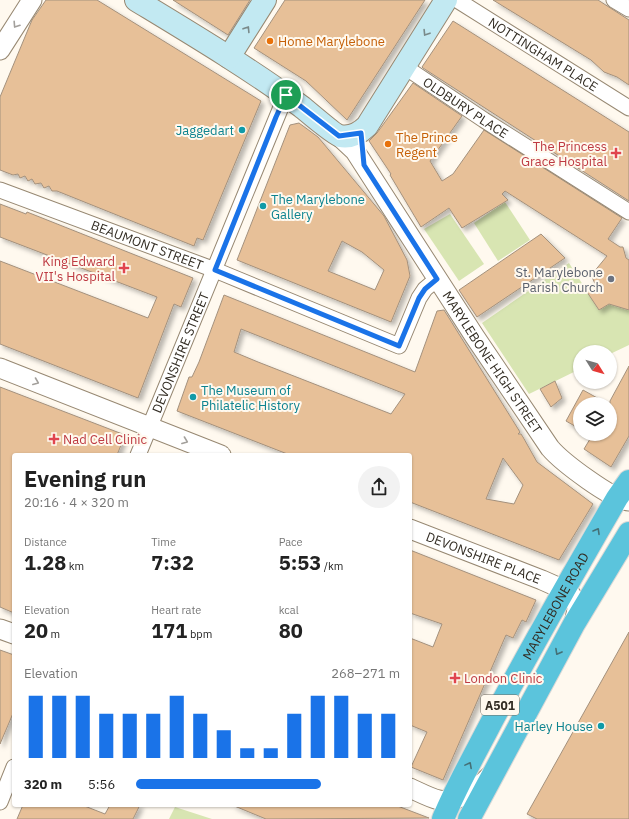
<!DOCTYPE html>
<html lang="en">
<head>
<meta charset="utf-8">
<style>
	body { margin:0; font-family:"IBM Plex Sans",sans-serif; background:#f2f2f2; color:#222; height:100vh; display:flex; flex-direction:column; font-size:15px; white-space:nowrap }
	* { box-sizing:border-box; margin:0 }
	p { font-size:13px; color:#767676 }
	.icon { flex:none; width:22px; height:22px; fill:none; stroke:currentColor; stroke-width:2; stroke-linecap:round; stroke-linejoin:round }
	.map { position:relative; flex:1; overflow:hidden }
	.panel { position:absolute; left:12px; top:453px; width:400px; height:354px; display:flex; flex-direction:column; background:#fff; border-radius:4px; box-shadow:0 1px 3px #0004 }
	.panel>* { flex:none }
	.needle { width:26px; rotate:127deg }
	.tools { position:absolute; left:573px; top:345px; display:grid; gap:8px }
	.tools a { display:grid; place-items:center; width:44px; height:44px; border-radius:50%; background:#fff; box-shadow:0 1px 3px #0004; font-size:20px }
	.pin { position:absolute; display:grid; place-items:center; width:34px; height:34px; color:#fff; margin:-17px; border:2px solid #fff; border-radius:50%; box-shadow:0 1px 4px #0007 }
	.round { display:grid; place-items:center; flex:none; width:42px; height:42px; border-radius:21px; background:#f2f2f2 }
	.summary { display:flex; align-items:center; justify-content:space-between; height:68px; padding:0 12px }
	h1 { font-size:22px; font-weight:800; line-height:30px }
	.figures { display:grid; grid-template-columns:repeat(3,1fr); gap:6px; height:68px; padding:4px 12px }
	.figures div { display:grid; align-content:center }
	.figures b { font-size:20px; font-weight:800 }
	.figures small { font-size:11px; font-weight:400 }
	.figures p { font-size:11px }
	.chart { height:112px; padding:8px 12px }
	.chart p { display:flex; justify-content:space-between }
	.chart svg { width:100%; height:72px; margin-top:4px; stroke:#1a73e8; stroke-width:6 }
	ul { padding:0 12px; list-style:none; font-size:13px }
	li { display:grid; grid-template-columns:64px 48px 1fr; align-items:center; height:30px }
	li i { height:10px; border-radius:5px; background:#1a73e8 }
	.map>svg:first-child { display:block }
	.green { fill:#d8e5b2 }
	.building { fill:#e7c098; stroke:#a4917d; fill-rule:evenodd; filter:url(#shadow) }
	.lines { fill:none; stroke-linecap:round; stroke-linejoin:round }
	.minor-casing { stroke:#978872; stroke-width:17 }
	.tertiary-casing { stroke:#978872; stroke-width:21 }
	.secondary-casing { stroke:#978872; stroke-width:24 }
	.trunk-casing { stroke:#dad9d7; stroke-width:24 }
	.minor { stroke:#fff; stroke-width:15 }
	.tertiary { stroke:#fff; stroke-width:19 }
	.secondary { stroke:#c2e9f2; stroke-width:22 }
	.trunk { stroke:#5bc4dc; stroke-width:22 }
	.oneway { stroke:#a3a09c }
	.oneway2 { stroke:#7a8a8a }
	.oneway3 { stroke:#447076 }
	.route-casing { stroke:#fff; stroke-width:8 }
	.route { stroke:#1a73e8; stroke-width:5 }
	.food-dot { fill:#e8710a; stroke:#fff9ef; stroke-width:1.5 }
	.culture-dot { fill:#0f9aa8; stroke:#fff9ef; stroke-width:1.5 }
	.health-dot { fill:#e0444e; stroke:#fff9ef; stroke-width:1.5 }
	.worship-dot { fill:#6b7280; stroke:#fff9ef; stroke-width:1.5 }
	.labels { text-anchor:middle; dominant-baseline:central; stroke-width:4; stroke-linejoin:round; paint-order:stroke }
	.shield { fill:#fff9ef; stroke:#706a60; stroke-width:1 }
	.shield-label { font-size:12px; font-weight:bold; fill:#322c23 }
	.food-label { font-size:13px; fill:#c56008; stroke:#fff9ef; text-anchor:start }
	.street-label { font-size:13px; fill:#322c23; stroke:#fff9ef }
	.culture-label { font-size:13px; fill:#0d838f; stroke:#fff9ef; text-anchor:end }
	.health-label { font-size:13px; fill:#be3a42; stroke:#fff9ef; text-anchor:end }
	.worship-label { font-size:13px; fill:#5b616d; stroke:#fff9ef; text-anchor:end }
</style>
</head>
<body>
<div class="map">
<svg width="629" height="819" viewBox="0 0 629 819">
	<defs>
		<filter id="shadow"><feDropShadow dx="3.5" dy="3.5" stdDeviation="2" flood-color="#0004"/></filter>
	</defs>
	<rect width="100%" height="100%" fill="#fff9ef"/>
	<g class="green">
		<path d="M505,202L530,240L498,261L474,223Z"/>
		<path d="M450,214L484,264L459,281L424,229Z"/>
		<path d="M569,263L599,310L609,304L629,310V345L610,354V352H580V369L529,394L482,323Z"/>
		<path d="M175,807L212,819H169Z"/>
	</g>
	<g class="building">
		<path d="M46,0H97L261,101L203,240L197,238L194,246L57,191H52L49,186L44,188L41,183L35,184L32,179L28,181L25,176L20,178L18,174L13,175L0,170V97L32,20Z"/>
		<path d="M173,0H250L228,35Z"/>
		<path d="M285,0H425L347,120L306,81L254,48Z"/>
		<path d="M493,0H598L629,20V85L617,77L604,72L591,60Z"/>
		<path d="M453,21L629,132V201L423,68L422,67Z"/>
		<path d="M413,83L462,116L430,161L442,181L453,174L484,130L622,218L608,239L620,247H623L626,258L629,260V310L609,304L599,310L587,292L596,286L592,277L593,273L607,256L505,191L502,194L508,200L462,228L449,208L421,227L390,175L391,174L369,141L377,133Z"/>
		<path d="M299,123L318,137L384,216L407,260L410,276L391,322L237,260L290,125ZM342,241L362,252L384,270L375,290L328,271Z"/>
		<path d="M0,204L26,214L27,212L193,278L181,307L174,304L138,398L0,344V261L148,318L157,297L0,237Z"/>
		<path d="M541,234L565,258L477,317L459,290Z"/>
		<path d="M224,295L415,372L437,311L444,310L520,432L518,434H521L523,437L537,462L593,504L559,560L410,502V455H290L177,411L189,377H192L199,362ZM241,329L372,381L405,394L391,414L258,362L234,352ZM503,458L523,485L514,504L486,499Z"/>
		<path d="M629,366V436L611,467L584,449L593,434H610V401Z"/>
		<path d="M555,381L562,398L551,407L540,389Z"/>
		<path d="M0,387L125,435L117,455H14V613L0,607Z"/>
		<path d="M583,390L608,404H580V429L566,421Z"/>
		<path d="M410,550L536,600L526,622L522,620L513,638L506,635L443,780L411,767L427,732L410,725V638L433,647L442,624L410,613Z"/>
		<path d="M629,632V819H537L527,814Z"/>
		<path d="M0,650L14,655V711L0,744Z"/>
		<path d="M23,805H82L105,814L110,805H140L133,819H17Z"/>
		<path d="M232,805H395L429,818L266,819Z"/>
	</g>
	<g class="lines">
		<g class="minor-casing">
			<g id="minor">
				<path id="s1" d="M457,0L629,108"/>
				<path d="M614,0L629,9"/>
				<path id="s2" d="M405,67L484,120L629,212"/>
				<path id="s3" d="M0,190L215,270L399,346L419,298L425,289L437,279"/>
				<path id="s4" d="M138,455L286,95"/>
				<path d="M0,802L14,767"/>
			</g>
		</g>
		<g class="tertiary-casing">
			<g id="tertiary">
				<path d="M0,50L32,0"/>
				<path id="s5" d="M339,136L355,151L364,165L475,337L550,448C562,462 612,500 629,501"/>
				<path d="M0,368L221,455"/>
				<path id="s6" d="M410,529L542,580L569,592L576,602L577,609L574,624"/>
				<path d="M0,629L14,634"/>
				<path d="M410,788C419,792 430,798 439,800C459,804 478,788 491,775"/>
			</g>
		</g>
		<g class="secondary-casing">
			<g id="secondary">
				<path d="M136,0C192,34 249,68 302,107C308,112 335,135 340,136C351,138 360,133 367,126L446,0"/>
				<path d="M229,57L265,0"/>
			</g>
		</g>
		<g class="trunk-casing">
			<g id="trunk">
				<path id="s7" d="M443,819C457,785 475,754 492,721C532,646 574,572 617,498L629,481"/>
				<path d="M469,819L574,624L629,533"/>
			</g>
		</g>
		<use href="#minor" class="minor"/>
		<use href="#tertiary" class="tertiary"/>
		<use href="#secondary" class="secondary"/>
		<use href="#trunk" class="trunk"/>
	</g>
	<defs><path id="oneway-chevron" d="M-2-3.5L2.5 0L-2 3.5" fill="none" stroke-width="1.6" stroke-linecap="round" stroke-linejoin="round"/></defs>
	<g class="oneway">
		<use href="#oneway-chevron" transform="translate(16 25) rotate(123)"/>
		<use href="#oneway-chevron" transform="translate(36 382) rotate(22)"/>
		<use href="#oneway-chevron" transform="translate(185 441) rotate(21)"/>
	</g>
	<g class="oneway2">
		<use href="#oneway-chevron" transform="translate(247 29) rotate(-58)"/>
		<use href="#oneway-chevron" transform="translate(426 33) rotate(122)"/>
	</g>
	<g class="oneway3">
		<use href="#oneway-chevron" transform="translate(597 531) rotate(-60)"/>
		<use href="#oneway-chevron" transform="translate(558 652) rotate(119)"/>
		<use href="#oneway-chevron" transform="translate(469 765) rotate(-62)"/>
	</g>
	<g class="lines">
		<g class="route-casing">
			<path id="route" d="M286,95L339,136L361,133L364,165L437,279L425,289L419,298L399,346L215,270L276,117Z"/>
		</g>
		<use href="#route" class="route"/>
	</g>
	<g class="food-dot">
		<circle cx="270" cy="41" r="4"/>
		<circle cx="388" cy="144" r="4"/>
	</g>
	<g class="culture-dot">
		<circle cx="242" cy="130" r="4"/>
		<circle cx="263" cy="206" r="4"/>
		<circle cx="193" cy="397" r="4"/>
		<circle cx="601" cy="726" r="4"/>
	</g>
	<g class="health-dot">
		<path d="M614 147h4v4h4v4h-4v4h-4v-4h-4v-4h4z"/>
		<path d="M122 262h4v4h4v4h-4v4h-4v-4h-4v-4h4z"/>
		<path d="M52 433h4v4h4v4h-4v4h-4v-4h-4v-4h4z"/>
		<path d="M453 672h4v4h4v4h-4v4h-4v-4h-4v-4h4z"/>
	</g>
	<circle class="worship-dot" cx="611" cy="279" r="4"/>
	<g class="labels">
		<rect class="shield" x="481" y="695" width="38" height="20" rx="3"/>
		<g class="shield-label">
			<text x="500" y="705">A501</text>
		</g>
		<g class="food-label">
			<text x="278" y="41">Home Marylebone</text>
			<text x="396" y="137">The Prince<tspan x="396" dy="15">Regent</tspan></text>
		</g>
		<g class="street-label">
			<text stroke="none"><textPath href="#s1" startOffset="102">NOTTINGHAM PLACE</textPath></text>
			<text stroke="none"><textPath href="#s2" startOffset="73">OLDBURY PLACE</textPath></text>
			<text stroke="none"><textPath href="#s3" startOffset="157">BEAUMONT STREET</textPath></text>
			<text stroke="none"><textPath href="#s4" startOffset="111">DEVONSHIRE STREET</textPath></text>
			<text stroke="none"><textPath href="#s5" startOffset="274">MARYLEBONE HIGH STREET</textPath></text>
			<text stroke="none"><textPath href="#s6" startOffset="79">DEVONSHIRE PLACE</textPath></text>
			<text stroke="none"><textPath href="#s7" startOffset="241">MARYLEBONE ROAD</textPath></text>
		</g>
		<g class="culture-label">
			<text x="234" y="130">Jaggedart</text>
			<text x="271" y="199" text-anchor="start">The Marylebone<tspan x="271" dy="15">Gallery</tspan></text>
			<text x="201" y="390" text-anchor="start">The Museum of<tspan x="201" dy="15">Philatelic History</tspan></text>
			<text x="593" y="726">Harley House</text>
		</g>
		<g class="health-label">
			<text x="607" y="146">The Princess<tspan x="607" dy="15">Grace Hospital</tspan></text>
			<text x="115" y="261">King Edward<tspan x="115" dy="15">VII's Hospital</tspan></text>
			<text x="63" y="439" text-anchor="start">Nad Cell Clinic</text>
			<text x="464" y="678" text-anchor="start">London Clinic</text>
		</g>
		<g class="worship-label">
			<text x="603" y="272">St. Marylebone<tspan x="603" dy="15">Parish Church</tspan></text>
		</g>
	</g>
</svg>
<div class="tools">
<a><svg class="needle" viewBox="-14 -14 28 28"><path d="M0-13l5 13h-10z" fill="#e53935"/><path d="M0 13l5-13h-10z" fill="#767676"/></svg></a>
<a><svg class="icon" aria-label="layers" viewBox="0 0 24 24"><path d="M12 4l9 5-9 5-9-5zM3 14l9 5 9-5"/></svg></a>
</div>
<div class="pin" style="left:286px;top:95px;background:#1e9e55"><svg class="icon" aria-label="arrive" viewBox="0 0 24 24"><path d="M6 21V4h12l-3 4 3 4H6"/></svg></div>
<section class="panel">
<div class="summary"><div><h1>Evening run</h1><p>20:16 · 4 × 320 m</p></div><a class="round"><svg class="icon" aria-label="share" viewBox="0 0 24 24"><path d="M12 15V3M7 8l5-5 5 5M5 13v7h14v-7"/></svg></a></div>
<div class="figures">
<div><p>Distance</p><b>1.28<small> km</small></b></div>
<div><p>Time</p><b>7:32</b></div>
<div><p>Pace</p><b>5:53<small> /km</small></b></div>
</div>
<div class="figures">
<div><p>Elevation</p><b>20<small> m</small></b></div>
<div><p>Heart rate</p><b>171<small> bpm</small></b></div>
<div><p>kcal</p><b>80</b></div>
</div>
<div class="chart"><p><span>Elevation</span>268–271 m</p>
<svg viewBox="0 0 160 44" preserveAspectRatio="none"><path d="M5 44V6M15 44V6M25 44V6M35 44V17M45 44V17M55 44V17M65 44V6M75 44V17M85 44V27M95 44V38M105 44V38M115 44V17M125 44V6M135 44V6M145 44V17M155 44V17"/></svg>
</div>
<ul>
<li><b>320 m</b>5:56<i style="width:70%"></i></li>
</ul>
</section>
</div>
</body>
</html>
